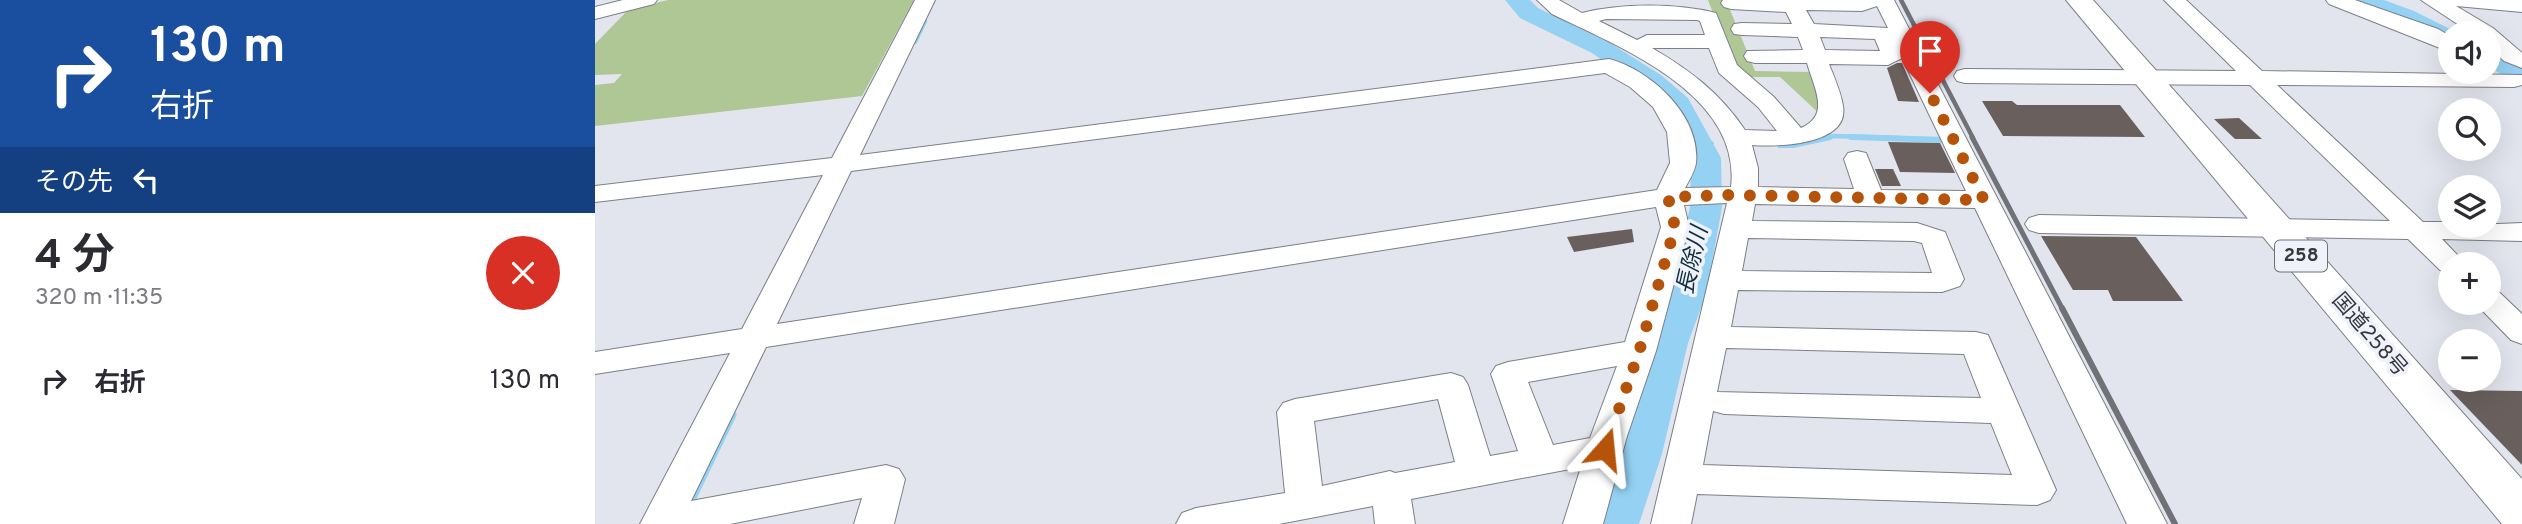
<!DOCTYPE html>
<html lang="ja">
<head>
<meta charset="utf-8">
<style>
	:root { --surface:#fff; --page:#f7f7f7; --text:#2b2b33; --muted:#7c7c81 }
	body { margin:0; font-family:Overpass,"Noto Sans JP",sans-serif; background:var(--page); color:var(--text); height:100vh; display:flex; flex-direction:column; font-size:26px; white-space:nowrap }
	* { box-sizing:border-box; margin:0 }
	p { font-size:23px; color:var(--muted) }
	.icon { flex:none; width:38px; height:38px; fill:none; stroke:currentColor; stroke-width:2; stroke-linecap:round; stroke-linejoin:round }
	.map { position:relative; flex:1; overflow:hidden }
	.sheet { display:flex; flex-direction:column; background:var(--surface); width:595px }
	.sheet>* { flex:none }
	.hud { background:#1a4fa0; color:#fff; overflow:hidden }
	.buttons { position:absolute; left:1843px; top:21px; display:grid; gap:14px }
	.buttons a { display:grid; place-items:center; width:63px; height:63px; border-radius:50%; background:var(--surface); box-shadow:0 7px 28px #0002; font-size:35px }
	.pin { position:absolute; display:grid; place-items:center; width:60px; height:60px; color:#fff; margin:-72px -30px; border-radius:50% 50% 50% 0; rotate:-45deg; box-shadow:0 0 7px #0007 }
	.pin .icon { rotate:45deg }
	.me { position:absolute; width:77px; margin:-38px; rotate:18deg; stroke-linejoin:round; filter:drop-shadow(0 0 5px #0008) }
	.turn { display:flex; align-items:center; gap:24px; height:147px; padding:0 35px; font-size:32px }
	.turn .icon { width:91px; height:91px; stroke-width:2.5 }
	.turn b { display:block; font-size:49px; line-height:60px }
	.then { display:flex; align-items:center; height:66px; padding:0 35px; background:#0003; gap:14px; font-size:26px }
	.round { display:grid; place-items:center; flex:none; width:74px; height:74px; border-radius:37px; background:var(--page) }
	.head { display:flex; align-items:center; justify-content:space-between; height:119px; padding:0 35px }
	h1 { font-size:42px; font-weight:700; line-height:52px }
	ul { padding:0; list-style:none }
	li { display:flex; align-items:center; gap:21px; height:98px; padding:0 35px }
	li div { flex:1 }
	li b { display:block; font-size:26px }
	li em { font-style:normal }
	main { display:flex; flex:1; min-height:0 }
	.map>svg:first-child { display:block }
	.green { fill:#afc695 }
	.lines { fill:none; stroke-linecap:round; stroke-linejoin:round }
	.stream-far2 { stroke:#94d1f2; stroke-width:4.5 }
	.stream-far1 { stroke:#94d1f2; stroke-width:6 }
	.stream { stroke:#94d1f2; stroke-width:7 }
	.river { fill:#94d1f2; fill-rule:evenodd }
	.building { fill:#69605d }
	.minor-casing { stroke:#7c7f87; stroke-width:2 }
	.highway-casing { stroke:#7c7f87; stroke-width:2 }
	.minor { fill:#fff; fill-rule:evenodd }
	.highway { fill:#fff; fill-rule:evenodd }
	.rail-far2 { stroke:#707277; stroke-width:4.5 }
	.rail-far1 { stroke:#707277; stroke-width:5 }
	.rail { stroke:#707277; stroke-width:6 }
	.route { stroke:#b45309; stroke-width:12; stroke-dasharray:0 21.6 }
	.labels { text-anchor:middle; dominant-baseline:central; stroke-width:7; stroke-linejoin:round; paint-order:stroke }
	.shield { fill:#eff2fb; stroke:#6e7075; stroke-width:2 }
	.shield-label { font-size:19px; font-weight:bold; fill:#37383c }
	.street-label { font-size:21px; fill:#37383c; stroke:#eff2fb }
	.water-label { font-size:23px; font-style:italic; fill:#112e3c; stroke:#eff2fb }
</style>
</head>
<body>
<main>
<section class="sheet">
<div class="hud">
<div class="turn"><svg class="icon" aria-label="right" viewBox="0 0 24 24"><path d="M7 20v-9h11M14 6l5 5-5 5"/></svg><div><b>130 m</b>右折</div></div>
<div class="then">その先<svg class="icon" aria-label="left" viewBox="0 0 24 24"><path d="M17 20v-9H6M10 6l-5 5 5 5"/></svg></div>
</div>
<div class="head"><div><h1>4 分</h1><p>320 m · 11:35</p></div><a class="round" style="background:#d93025;color:#fff"><svg class="icon" aria-label="close" viewBox="0 0 24 24"><path d="M6 6l12 12M18 6L6 18"/></svg></a></div>
<ul>
<li><svg class="icon" aria-label="right" viewBox="0 0 24 24"><path d="M7 20v-9h11M14 6l5 5-5 5"/></svg><div><b>右折</b></div><em>130 m</em></li>
</ul>
</section>
<div class="map">
<svg width="1927" height="524" viewBox="0 0 1927 524">
	<rect width="100%" height="100%" fill="#e2e5ee"/>
	<g class="green">
		<polygon points="73,0 319,0 267,96 0,126 0,85 19,83 27,74 0,75 0,44 34,9"/>
		<polygon points="1113,0 1131,0 1160,71 1217,72 1228,117 1185,77 1153,77 1138,65"/>
	</g>
	<g class="lines">
		<g class="stream-far2">
			<polyline points="320,42 330,21"/>
			<polyline points="1227,138 1238,136 1305,138"/>
		</g>
		<g class="stream-far1">
			<polyline points="1256,137 1350,140"/>
			<polyline points="1105,143 1116,144"/>
			<polyline points="1185,145 1198,145 1235,137"/>
		</g>
		<polyline class="stream" points="97,500 138,415"/>
		<g class="river">
			<polygon points="910,0 935,0 943,8 1015,43 1066,75 1093,98 1126,158 1127,207 1112,291 1093,343 1067,454 1044,524 998,524 1023,454 1055,343 1076,291 1095,207 1096,158 1071,108 1046,87 997,53 925,18"/>
			<polygon points="1755,0 1789,0 1819,11 1863,33 1855,33 1855,47 1801,21 1759,5"/>
			<polygon points="1894,50 1927,65 1927,84 1894,68"/>
		</g>
	</g>
	<g class="building">
		<polygon points="1302,63 1307,63 1324,102 1303,101 1292,68"/>
		<polygon points="1387,101 1417,101 1422,105 1525,105 1550,137 1408,136"/>
		<polygon points="1644,118 1667,139 1640,139 1619,119"/>
		<polygon points="1293,142 1345,143 1360,173 1305,172"/>
		<polygon points="1280,169 1298,169 1306,186 1287,186"/>
		<polygon points="1037,229 1039,242 979,252 972,237"/>
		<polygon points="1446,236 1541,237 1588,301 1518,301 1513,290 1478,290"/>
		<polygon points="1855,390 1927,391 1927,465"/>
	</g>
	<g class="lines">
		<g class="minor-casing">
			<g id="minor">
				<polygon points="28,0 62,0 59,4 0,19 0,7"/>
				<path d="M320,0H340L265,155L1014,59C1056,70 1106,116 1101,163C1100,171 1094,181 1090,188L1136,187C1147,94 1024,47 957,14L942,0H964L987,13C1025,3 1083,3 1121,13L1142,65L1179,97L1206,128C1236,115 1219,88 1212,63H1160L1152,61L1149,56L1152,51L1208,50L1203,37L1147,35L1139,34L1136,29L1139,24L1147,23L1197,24L1191,12L1136,9L1129,7L1126,3L1128,0H1299L1572,524H1532L1380,208L1160,204L1157,221L1322,223L1350,232L1369,279L1365,286L1347,292L1143,290L1136,327L1381,332L1393,335L1461,490L1455,500L1442,505L1102,494L1096,524H1056L1132,203L1089,205L1094,227L1061,351L1032,436L1008,524H968L986,467L816,499L820,524H780L778,506L684,524H581L587,513L601,508L690,493L682,412L688,403L700,399L856,373L868,377L873,385L895,456L923,451L896,374L901,366L913,362L1030,342L1066,227L1061,207L171,347L96,501L291,465L304,469L310,479L299,524H259L267,498L135,524H45L135,353L0,374V352L147,329L228,175L0,202V186L237,158ZM1282,6L1293,28L1219,24L1211,10L1267,11ZM1011,19L1102,20L1105,21L1110,35H1052L1042,40L1004,21ZM1225,37L1280,39L1285,51L1230,50ZM1057,48H1114L1124,73L1163,107L1182,131L1150,130C1125,93 1095,70 1057,48ZM1307,58L1371,191L1286,190L1271,153L1262,151L1253,153L1249,159L1259,189L1163,187V168L1157,145C1180,147 1255,146 1248,106C1246,92 1239,77 1234,64L1293,65ZM1010,73L1035,87L1058,107L1072,132L1075,163L1062,190L182,324L256,171ZM1153,238L1319,241L1327,243L1337,273L1147,271ZM1131,348L1369,354L1386,398L1122,392ZM1022,366L995,438L958,445L933,382ZM843,399L860,462L800,473L795,471L727,486L719,421ZM1118,411L1129,414L1396,423L1417,475L1108,465Z"/>
				<polygon points="1569,0 1591,0 1667,71 1927,75 1927,85 1919,87 1682,85 1828,222 1855,222 1855,226 1927,223 1927,241 1847,239 1871,264 1855,264 1855,273 1845,270 1813,239 1444,233 1434,230 1430,224 1434,218 1444,215 1795,221 1655,85 1370,83 1362,81 1359,76 1362,71 1370,69 1641,71"/>
				<polygon points="1731,0 1760,0 1843,29 1855,36 1855,52 1734,4"/>
				<polygon points="1826,0 1927,0 1927,12 1861,6 1898,28 1927,53 1927,68 1909,61 1894,46 1894,33 1876,33"/>
				<polygon points="1894,290 1905,293 1927,314 1927,344 1916,340 1880,303 1894,303"/>
			</g>
		</g>
		<g class="highway-casing">
			<polygon id="highway" points="1471,0 1498,0 1927,479 1927,524 1907,524"/>
		</g>
		<use href="#minor" class="minor"/>
		<use href="#highway" class="highway"/>
		<polyline class="rail-far2" points="1306,0 1378,138"/>
		<polyline class="rail-far1" points="1377,137 1468,310"/>
		<polyline class="rail" points="1467,308 1580,524"/>
	</g>
	<g class="lines">
		<polyline class="route" points="1010,449 1044,352 1080,227 1073,197 1132,195 1389,200 1335,93"/>
	</g>
	<g class="labels">
		<rect class="shield" x="1680" y="240.5" width="52" height="31" rx="5"/>
		<g class="shield-label">
			<text x="1706" y="256">258</text>
		</g>
		<g class="street-label">
			<text transform="translate(1774 335) rotate(49)">国道258号</text>
		</g>
		<g class="water-label">
			<text transform="translate(1099 261) rotate(-77)">長除川</text>
		</g>
	</g>
</svg>
<div class="buttons">
<a><svg class="icon" aria-label="sound" viewBox="0 0 24 24"><path d="M4 9h4l5-4v14l-5-4H4zM17 9q2 3 0 6"/></svg></a>
<a><svg class="icon" aria-label="search" viewBox="0 0 24 24"><circle cx="10" cy="10" r="6"/><path d="M15 15l6 6"/></svg></a>
<a><svg class="icon" aria-label="layers" viewBox="0 0 24 24"><path d="M12 4l9 5-9 5-9-5zM3 14l9 5 9-5"/></svg></a>
<a>+</a>
<a>−</a>
</div>
<div class="pin" style="left:1335px;top:93px;background:#d93025"><svg class="icon" aria-label="arrive" viewBox="0 0 24 24"><path d="M6 21V4h12l-3 4 3 4H6"/></svg></div>
<svg class="me" style="left:1010px;top:449px" viewBox="-20 -20 40 40"><path d="M0-17L14 15 0 8-14 15z" fill="#b45309" stroke="#fff" stroke-width="4"/></svg>
</div>
</main>
</body>
</html>
